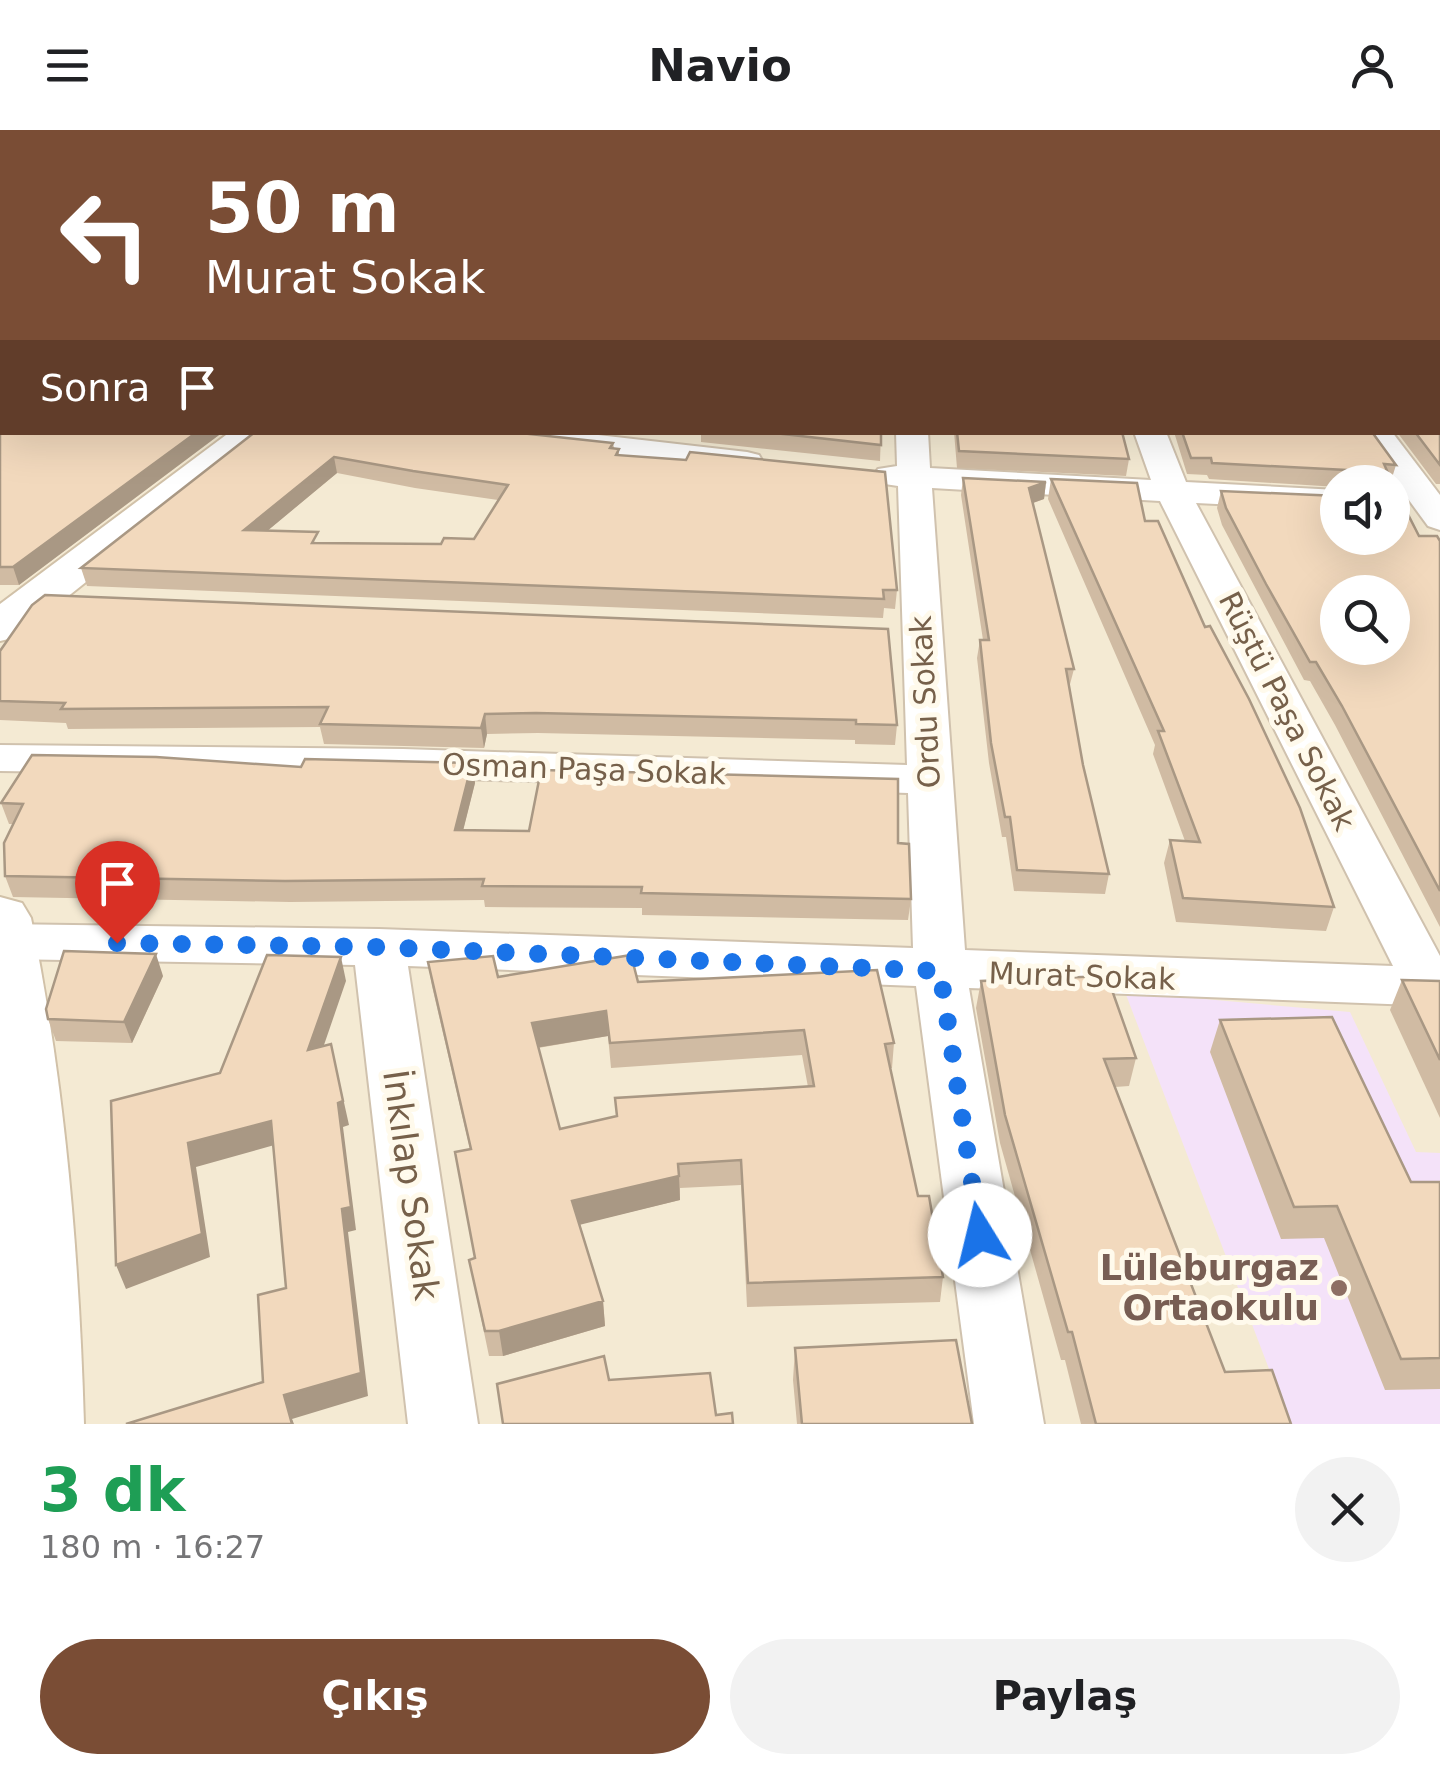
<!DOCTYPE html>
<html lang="tr">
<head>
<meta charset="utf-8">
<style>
	:root { --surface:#fff; --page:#f2f2f2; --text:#202124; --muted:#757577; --accent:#7a4d35 }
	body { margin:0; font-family:"DejaVu Sans",sans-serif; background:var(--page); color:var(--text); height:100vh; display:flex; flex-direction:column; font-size:38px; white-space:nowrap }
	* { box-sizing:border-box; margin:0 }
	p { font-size:32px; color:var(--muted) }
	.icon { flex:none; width:55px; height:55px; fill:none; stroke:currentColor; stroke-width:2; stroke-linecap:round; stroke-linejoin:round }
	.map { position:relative; height:1294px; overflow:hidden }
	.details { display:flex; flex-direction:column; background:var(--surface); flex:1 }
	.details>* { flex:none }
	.top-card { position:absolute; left:0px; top:0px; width:1440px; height:305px; box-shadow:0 10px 40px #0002; background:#7a4d35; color:#fff; overflow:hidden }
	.buttons { position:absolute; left:1320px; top:335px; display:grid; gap:20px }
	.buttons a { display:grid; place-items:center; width:90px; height:90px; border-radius:50%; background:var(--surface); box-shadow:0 10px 40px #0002; font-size:50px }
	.pin { position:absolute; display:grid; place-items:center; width:85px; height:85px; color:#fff; margin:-102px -42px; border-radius:50% 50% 50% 0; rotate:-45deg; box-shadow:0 0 10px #0007 }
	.pin .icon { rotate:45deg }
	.me { position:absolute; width:110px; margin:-55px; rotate:351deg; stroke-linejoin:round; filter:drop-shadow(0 0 8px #0008) }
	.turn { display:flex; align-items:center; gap:35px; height:210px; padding:0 40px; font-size:45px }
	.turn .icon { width:130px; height:130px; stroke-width:2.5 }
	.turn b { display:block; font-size:70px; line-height:85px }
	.then { display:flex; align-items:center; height:95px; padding:0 40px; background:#0003; gap:20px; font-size:38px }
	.round { display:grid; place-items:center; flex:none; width:105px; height:105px; border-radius:52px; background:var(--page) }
	.headline { display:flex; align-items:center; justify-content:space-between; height:170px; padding:0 40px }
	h1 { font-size:60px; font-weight:600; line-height:75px; color:#1e9e55 }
	.cta { display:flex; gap:20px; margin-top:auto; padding:20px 40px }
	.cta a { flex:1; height:115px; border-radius:60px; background:var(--accent); color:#fff; font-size:40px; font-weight:600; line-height:115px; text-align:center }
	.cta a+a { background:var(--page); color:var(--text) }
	header { display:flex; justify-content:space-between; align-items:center; height:130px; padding:0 40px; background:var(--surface); font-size:45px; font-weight:600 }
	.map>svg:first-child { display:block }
	.residential { fill:#f4ead3; fill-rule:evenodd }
	.education { fill:#f4e2f9 }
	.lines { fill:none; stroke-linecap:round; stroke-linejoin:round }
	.street-casing { stroke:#d0c2ae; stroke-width:4 }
	.secondary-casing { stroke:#d1c1a8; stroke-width:4 }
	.street { fill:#fff; fill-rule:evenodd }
	.secondary { fill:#fff; fill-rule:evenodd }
	.wall { fill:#d0bba3; fill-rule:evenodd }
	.shaded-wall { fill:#a99884 }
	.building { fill:#f2d9bd; stroke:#a99884; stroke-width:2.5; fill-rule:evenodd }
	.route { stroke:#1a73e8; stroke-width:18; stroke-dasharray:0 32.4 }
	.education-dot { fill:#8d6e63; stroke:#fffaec; stroke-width:4 }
	.labels { text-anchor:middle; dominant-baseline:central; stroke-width:10; stroke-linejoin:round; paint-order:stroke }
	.street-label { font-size:30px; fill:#76604a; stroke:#fffaec }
	.near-street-label { font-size:35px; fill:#76604a; stroke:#fffaec }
	.near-education-label { font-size:35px; font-weight:bold; fill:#785e54; stroke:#fffaec; text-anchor:end }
</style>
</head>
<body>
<header><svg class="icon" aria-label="menu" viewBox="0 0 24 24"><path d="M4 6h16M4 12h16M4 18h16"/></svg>Navio<svg class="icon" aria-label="person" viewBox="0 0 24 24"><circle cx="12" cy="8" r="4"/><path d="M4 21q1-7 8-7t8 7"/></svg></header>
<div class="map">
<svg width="1440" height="1294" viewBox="0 0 1440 1294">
	<rect width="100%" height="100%" fill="#fcf7e5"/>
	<path class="residential" d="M0,0H1440V1294H0ZM2,2H1438V302H2ZM1338,352H1392V408H1338ZM1338,462H1392V518H1338Z"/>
	<polygon class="education" points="1125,862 1350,882 1416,1022 1440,1023 1440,1294 1290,1294"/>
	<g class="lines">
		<g class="street-casing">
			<g id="street">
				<polygon points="466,302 572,302 747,322 759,325 763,332 759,339 747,342 482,312 471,309"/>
				<path d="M896,302H928L930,338L1151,350L1134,302H1166L1186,352L1338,360V380L1196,373L1440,826V876L969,858L1044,1294H974L916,856L408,836L478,1294H408L355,835L5,829L0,828V794L379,799L913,818L908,663L403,647L0,641V615L403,619L907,635L898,356L878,353L873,346L878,339L897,336ZM932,358L1160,371L1393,836L965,820Z"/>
				<polygon points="1359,302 1392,302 1440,365 1440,400 1428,396"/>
			</g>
		</g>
		<g class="secondary-casing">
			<g id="secondary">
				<polygon points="230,302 274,302 17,507 0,511 0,474"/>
				<path d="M0,767L22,773L31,788C65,955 79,1123 84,1294H0Z"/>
			</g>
		</g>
		<use href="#street" class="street"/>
		<use href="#secondary" class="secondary"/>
	</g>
	<g class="wall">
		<polygon points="0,0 1440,0 1440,47 1438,48 1440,57 1440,354 1436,354 1397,302 1438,302 1438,2 2,2 2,302 223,302 19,455 0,455 0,104 2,103 2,101 0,102 0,26 2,18 0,17"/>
		<path d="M255,302L613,313L614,318L619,319V325L897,460L895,479L884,478L883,488L87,456L81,438ZM337,343L415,358L498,370L474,409L441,414L320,413L268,400Z"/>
		<polygon points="701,302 881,302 880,331 701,312"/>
		<polygon points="954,302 1122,302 1129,329 1126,346 957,338"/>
		<polygon points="1174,302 1372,302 1396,335 1391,351 1392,352 1338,352 1338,357 1209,349 1207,345 1187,344"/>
		<polygon points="963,348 1046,352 1044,369 1033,373 1074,539 1069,558 1083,635 1109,744 1105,764 1014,761 1006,707 1002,707 989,633 977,528 980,510 983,510 961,365"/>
		<polygon points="1051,349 1145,391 1205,497 1334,777 1326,801 1176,792 1164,733 1170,710 1185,711 1153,624 1155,615 1048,369"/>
		<polygon points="1221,361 1440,411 1440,797 1335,595 1310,551 1304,550 1222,395 1217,378"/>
		<polygon points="32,475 897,595 895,615 855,614 855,610 538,603 487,604 484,618 324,614 320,597 68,599 66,593 0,590 0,521"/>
		<polygon points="472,633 475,653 463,700 898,713 911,769 908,790 642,785 642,778 485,777 484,770 290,772 13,767 5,746 13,694 9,694 1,673 301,637"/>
		<path d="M428,832L498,847L638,852L894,913L892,938H890L918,1066L943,1147L940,1172L747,1177L741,1055L680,1058V1070L580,1094L603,1171L605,1196L503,1226H489L469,1130L475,1128L470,1019L432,856ZM608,906L611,938L802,925L808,957L616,986L560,999L538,918Z"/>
		<polygon points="163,846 132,913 56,911 48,889"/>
		<polygon points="1402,850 1440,851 1440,988 1390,880"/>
		<polygon points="981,851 1136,928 1129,956 1115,957 1225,1242 1291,1294 1081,1294 1065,1230 1061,1230 1000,1013 976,878"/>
		<polygon points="1220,890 1411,1052 1440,1052 1440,1259 1385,1260 1324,1108 1281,1109 1210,922"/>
		<polygon points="795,1218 972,1294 797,1294 793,1250"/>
	</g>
	<g class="shaded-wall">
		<polygon points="197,302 223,302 19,455 13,437"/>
		<polygon points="334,327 337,343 248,417 244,400"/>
		<polygon points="1046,352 1044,369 1027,375 1029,358"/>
		<polygon points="485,584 487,604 484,618 481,598"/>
		<polygon points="472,633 475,653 458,721 455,700"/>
		<polygon points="156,824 163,846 132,913 124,892"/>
		<polygon points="341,827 346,851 314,944 308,920"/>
		<polygon points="606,881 608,906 535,918 532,893"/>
		<polygon points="331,914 349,995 343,997 356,1100 348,1102 368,1266 292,1289 294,1294 292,1294 284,1265 342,1079"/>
		<polygon points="271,991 278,1014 196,1037 210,1127 126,1159 116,1135 188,1013"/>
		<polygon points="679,1046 680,1070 575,1096 572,1071"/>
		<polygon points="603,1171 605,1196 503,1226 499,1201"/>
	</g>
	<g class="building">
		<polygon points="0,0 1438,0 1440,8 1440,37 1438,38 1440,57 1440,100 1438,108 1440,109 1440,335 1415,302 1438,302 1438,2 2,2 2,302 197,302 13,437 0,437 0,104 2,103 0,87 0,26 2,9 0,7"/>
		<path d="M255,302H511L613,313L610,318L619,319L616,325L686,330L690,322L885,342L897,460H883L884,469L81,438ZM334,327L413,341L508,355L474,409L444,408L441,414L312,413L318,402L244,400Z"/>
		<polygon points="765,302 881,302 881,315"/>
		<polygon points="957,302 1122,302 1129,329 959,321"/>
		<polygon points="1182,302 1372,302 1396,335 1384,334 1392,352 1346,352 1346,340 1212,333 1211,328 1191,328"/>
		<polygon points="963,348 1046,352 1029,358 1074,539 1066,539 1083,635 1109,744 1017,740 1010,687 1005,687 991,613 980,510 989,510"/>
		<polygon points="1051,349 1137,353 1145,391 1158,391 1205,497 1210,496 1249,569 1300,678 1334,777 1183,768 1170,710 1200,712 1158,601 1164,601"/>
		<path d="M1392,353L1419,406H1437L1440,411V761L1342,576L1316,532H1310L1266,454L1226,378L1221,361L1338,366V408H1392ZM1338,462H1392V518H1338Z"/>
		<polygon points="45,465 888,499 897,595 856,594 856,590 536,583 485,584 481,598 320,594 328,577 61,579 65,573 0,571 0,521 32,475"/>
		<polygon points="32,625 156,627 301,637 305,629 472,633 455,700 529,701 541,640 898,649 898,713 909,714 911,769 641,763 642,757 482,756 484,749 285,751 5,746 4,713 23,674 1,673"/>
		<polygon points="64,821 156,824 124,892 48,889 46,879"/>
		<polygon points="267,825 341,827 308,920 331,914 343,971 338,973 351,1077 342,1079 361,1243 284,1265 292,1294 126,1294 263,1252 258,1165 286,1158 271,991 188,1013 202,1104 116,1135 111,971 220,943"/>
		<path d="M631,825L638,852L877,840L894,913L885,914L918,1066H929L943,1147L748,1153L741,1030L678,1034L679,1046L572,1071L603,1171L499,1201H485L469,1130L475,1128L455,1022L471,1019L428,832L493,826L498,847ZM606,881L610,913L804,900L814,956L615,968L617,986L560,999L532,893Z"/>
		<polygon points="1107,846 1136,928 1104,929 1225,1242 1272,1240 1291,1294 1096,1294 1072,1202 1068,1202 1005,985 981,851"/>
		<polygon points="1402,850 1440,851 1440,930"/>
		<polygon points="1332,887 1411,1052 1440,1052 1440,1228 1401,1229 1337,1076 1294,1077 1220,890"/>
		<polygon points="956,1210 972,1294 802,1294 795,1218"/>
		<polygon points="604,1226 609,1250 710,1243 716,1285 732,1283 733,1294 503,1294 497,1254"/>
	</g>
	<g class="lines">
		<polyline class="route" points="117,813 379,817 940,841 980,1105"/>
	</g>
	<circle class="education-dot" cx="1339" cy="1158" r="10"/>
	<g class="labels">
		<g class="street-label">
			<text transform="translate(925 572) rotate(-93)">Ordu Sokak</text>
			<text transform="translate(1287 581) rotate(63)">Rüştü Paşa Sokak</text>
			<text transform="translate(584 639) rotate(2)">Osman Paşa Sokak</text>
			<text transform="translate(1082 846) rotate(2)">Murat Sokak</text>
		</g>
		<g class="near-street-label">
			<text transform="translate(411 1055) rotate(82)">İnkılap Sokak</text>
		</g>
		<g class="near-education-label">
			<text x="1319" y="1138">Lüleburgaz<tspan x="1319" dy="40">Ortaokulu</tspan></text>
		</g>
	</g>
</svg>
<div class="buttons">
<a><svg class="icon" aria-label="sound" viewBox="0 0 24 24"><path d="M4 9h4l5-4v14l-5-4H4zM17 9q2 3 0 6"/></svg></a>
<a><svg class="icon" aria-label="search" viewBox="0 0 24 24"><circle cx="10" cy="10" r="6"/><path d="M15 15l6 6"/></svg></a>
</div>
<div class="pin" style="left:117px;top:813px;background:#d93025"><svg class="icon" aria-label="arrive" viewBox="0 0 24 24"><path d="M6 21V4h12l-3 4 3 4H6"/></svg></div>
<svg class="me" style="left:980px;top:1105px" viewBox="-20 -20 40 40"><circle r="19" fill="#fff"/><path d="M0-13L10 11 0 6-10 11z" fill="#1a73e8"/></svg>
<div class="top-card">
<div class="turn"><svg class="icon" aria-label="left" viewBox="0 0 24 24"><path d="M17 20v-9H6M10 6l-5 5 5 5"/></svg><div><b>50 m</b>Murat Sokak</div></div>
<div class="then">Sonra<svg class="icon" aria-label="arrive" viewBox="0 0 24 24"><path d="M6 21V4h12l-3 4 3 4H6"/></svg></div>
</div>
</div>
<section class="details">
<div class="headline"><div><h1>3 dk</h1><p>180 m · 16:27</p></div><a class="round"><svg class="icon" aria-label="close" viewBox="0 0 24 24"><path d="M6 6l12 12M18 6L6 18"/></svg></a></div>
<div class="cta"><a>Çıkış</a><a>Paylaş</a></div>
</section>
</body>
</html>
